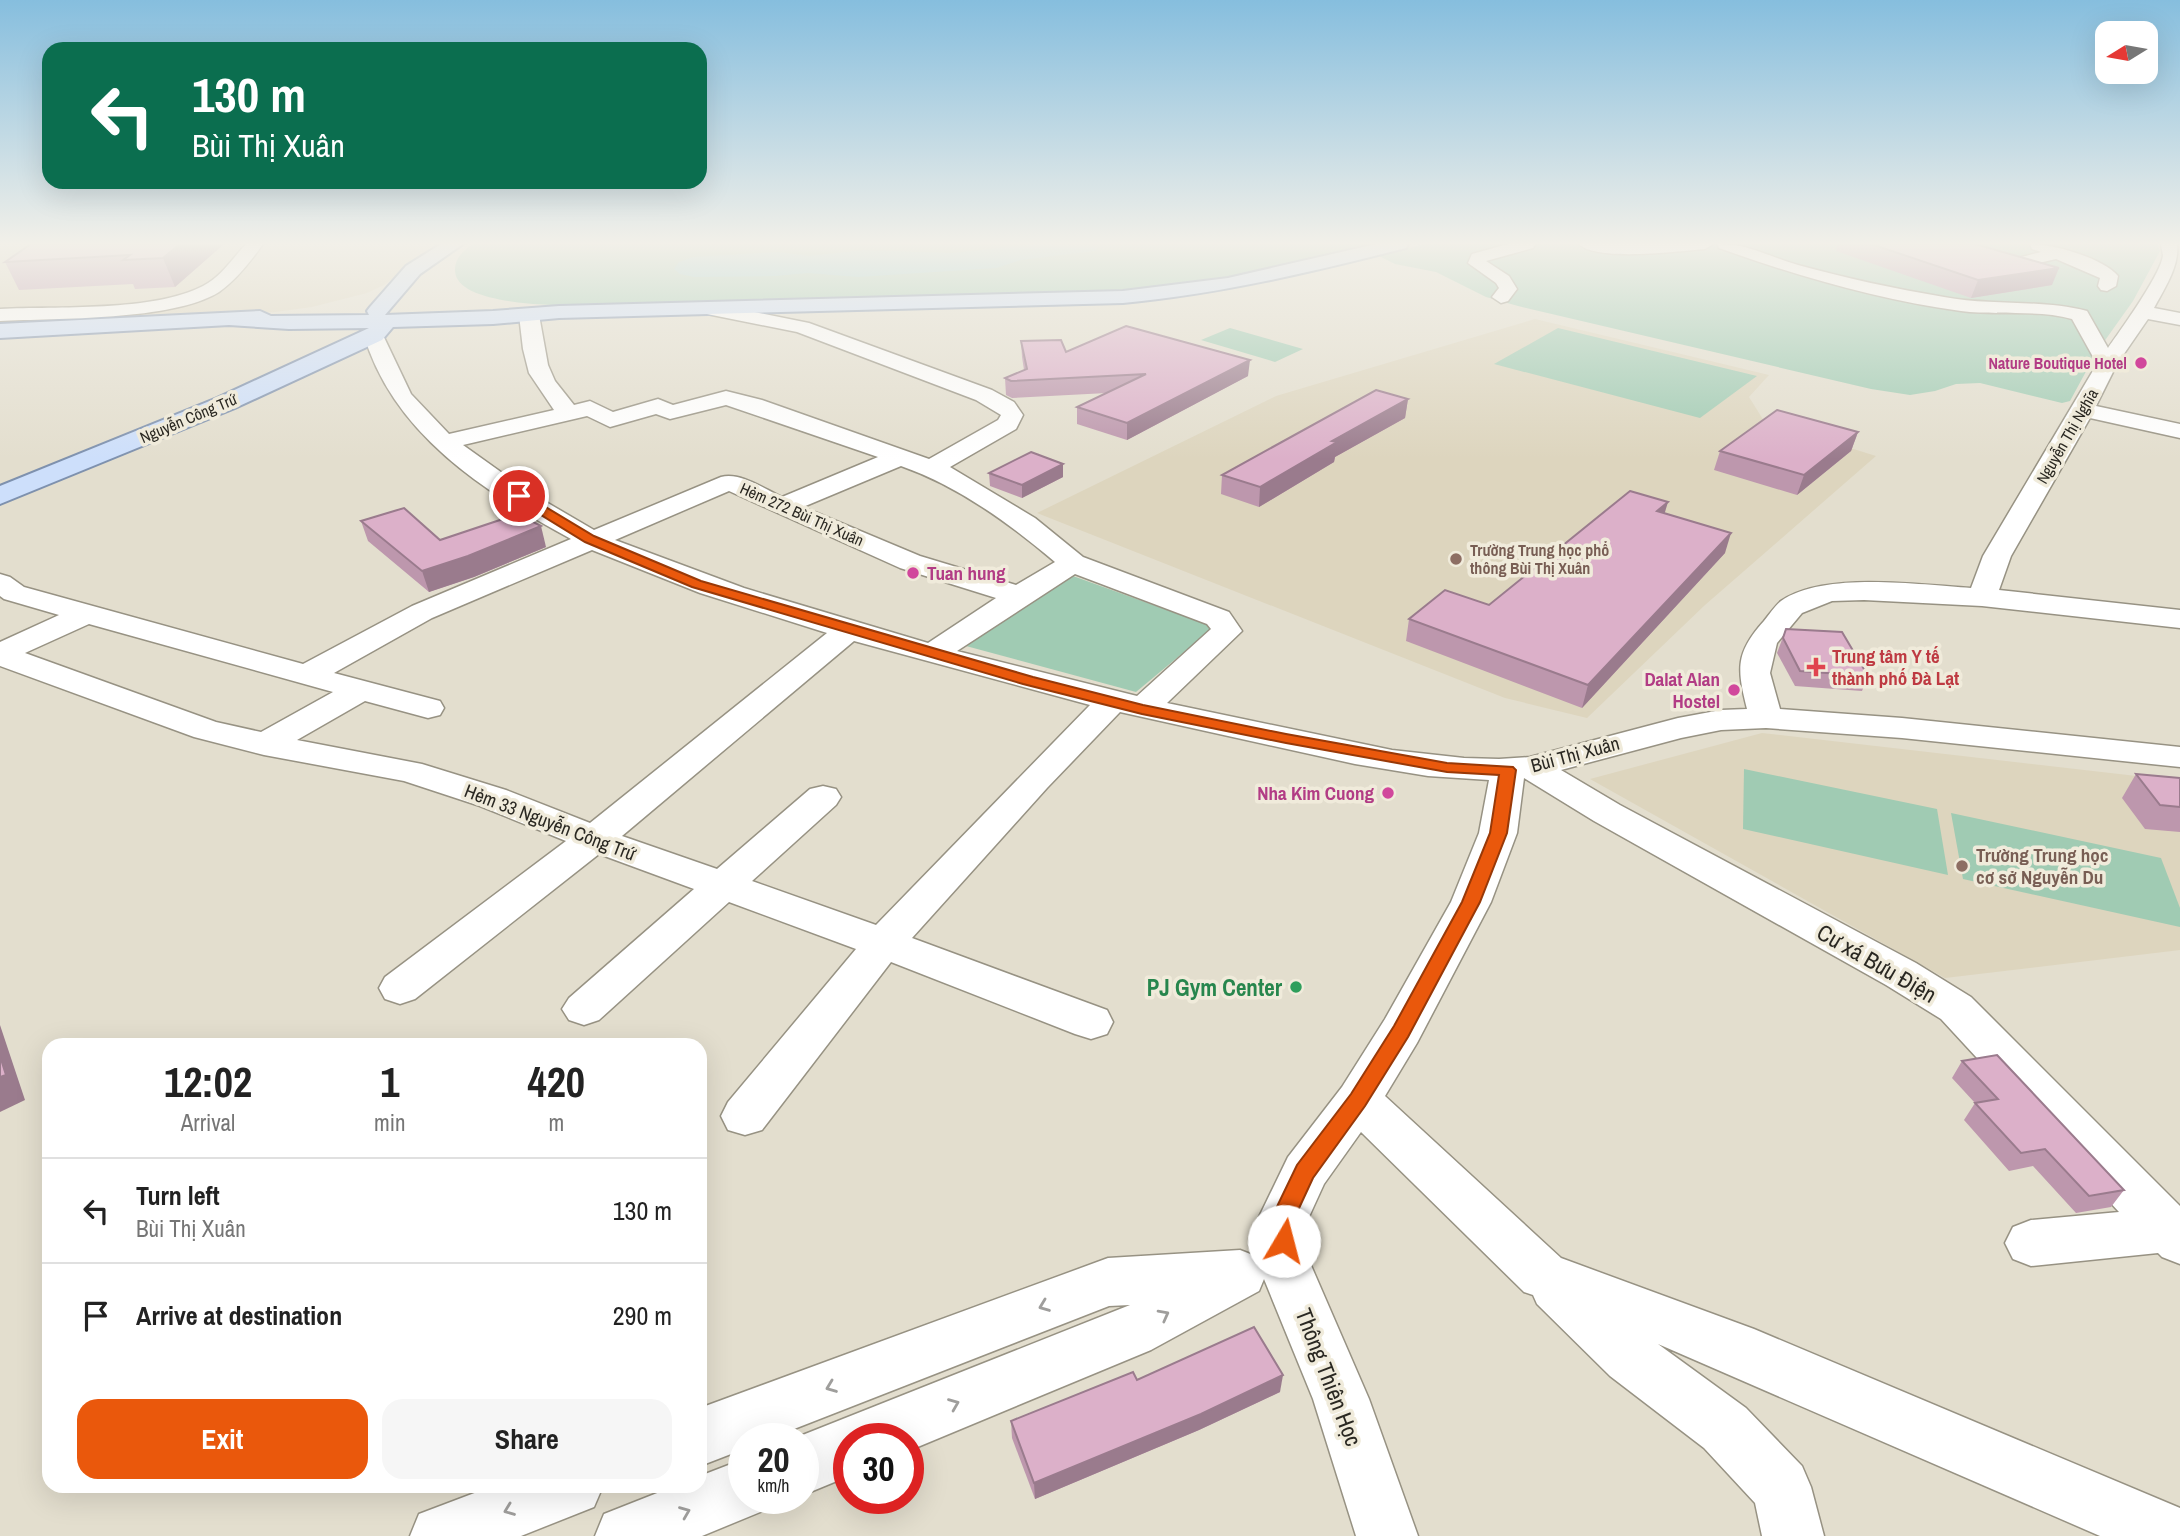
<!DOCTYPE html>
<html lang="en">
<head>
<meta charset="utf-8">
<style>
	:root { --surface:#fff; --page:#f6f6f6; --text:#222; --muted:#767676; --line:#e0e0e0; --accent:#ea580c }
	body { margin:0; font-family:"Archivo Narrow",sans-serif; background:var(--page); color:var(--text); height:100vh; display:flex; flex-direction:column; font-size:26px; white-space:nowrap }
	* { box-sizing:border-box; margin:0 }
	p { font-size:23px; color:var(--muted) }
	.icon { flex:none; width:38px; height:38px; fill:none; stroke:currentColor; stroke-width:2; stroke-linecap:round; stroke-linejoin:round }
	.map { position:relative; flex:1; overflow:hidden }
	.details { position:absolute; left:42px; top:1038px; width:665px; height:455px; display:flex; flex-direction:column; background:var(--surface); border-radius:21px; box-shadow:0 7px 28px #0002 }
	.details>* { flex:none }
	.banner { position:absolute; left:42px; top:42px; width:665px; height:147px; border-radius:21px; box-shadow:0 7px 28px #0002; background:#0b6e4f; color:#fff; overflow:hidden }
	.needle { width:46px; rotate:259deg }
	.controls { position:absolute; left:2095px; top:21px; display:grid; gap:14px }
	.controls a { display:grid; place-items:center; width:63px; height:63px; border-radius:14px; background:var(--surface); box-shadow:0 7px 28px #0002; font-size:35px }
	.speed { position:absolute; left:728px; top:1423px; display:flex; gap:14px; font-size:35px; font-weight:700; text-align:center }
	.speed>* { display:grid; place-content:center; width:91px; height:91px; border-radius:50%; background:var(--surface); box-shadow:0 7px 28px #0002; line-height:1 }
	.speed small { font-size:18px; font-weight:400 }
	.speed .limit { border:10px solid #d22; background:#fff; color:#111 }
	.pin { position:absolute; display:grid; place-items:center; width:60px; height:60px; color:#fff; margin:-30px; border:4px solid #fff; border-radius:50%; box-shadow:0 2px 7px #0007 }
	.me { position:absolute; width:77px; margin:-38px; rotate:8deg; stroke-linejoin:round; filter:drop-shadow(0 0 5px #0008) }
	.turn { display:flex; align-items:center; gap:24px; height:147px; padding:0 35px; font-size:32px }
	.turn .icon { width:91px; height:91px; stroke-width:2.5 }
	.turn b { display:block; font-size:49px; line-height:60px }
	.eta { display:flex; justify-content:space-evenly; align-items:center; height:119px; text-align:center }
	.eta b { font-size:42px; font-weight:700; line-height:49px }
	.primary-button { display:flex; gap:14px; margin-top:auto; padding:14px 35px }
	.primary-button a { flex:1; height:80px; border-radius:21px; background:var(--accent); color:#fff; font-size:28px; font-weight:700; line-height:80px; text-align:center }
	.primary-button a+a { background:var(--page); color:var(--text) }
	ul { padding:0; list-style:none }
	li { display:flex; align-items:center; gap:21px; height:105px; padding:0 35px; border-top:2px solid var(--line) }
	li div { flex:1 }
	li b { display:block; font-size:26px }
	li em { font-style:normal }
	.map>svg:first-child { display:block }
	.built { fill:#ddd5be }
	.green { fill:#a0cbb3 }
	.water { fill:#93cdcf }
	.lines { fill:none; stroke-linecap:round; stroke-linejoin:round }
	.minor-casing { stroke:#979283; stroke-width:3 }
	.major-casing { stroke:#7e91ae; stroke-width:4 }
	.minor { fill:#fff; fill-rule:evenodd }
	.major { fill:#cddffb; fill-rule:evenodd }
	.wall { fill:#bd97ad }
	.shaded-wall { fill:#9a7b8d }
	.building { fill:#dcb0c9; stroke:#9a7b8d; stroke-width:2 }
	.oneway { stroke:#9f9e9c }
	.route { fill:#ea580c; stroke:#983908; stroke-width:2 }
	.hotel-dot { fill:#d1479c; stroke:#f0ebdb; stroke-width:2.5 }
	.education-dot { fill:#8d6e63; stroke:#f0ebdb; stroke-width:2.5 }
	.health-dot { fill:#e0444e; stroke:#f0ebdb; stroke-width:2.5 }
	.leisure-dot { fill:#2e9e5b; stroke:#f0ebdb; stroke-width:2.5 }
	.labels { text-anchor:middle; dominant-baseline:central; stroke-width:7; stroke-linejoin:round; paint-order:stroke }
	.far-hotel-label { font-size:16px; font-weight:bold; fill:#b23c85; stroke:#f0ebdb; text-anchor:end }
	.far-street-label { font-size:16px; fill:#2a2822; stroke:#f0ebdb }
	.far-education-label { font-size:16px; font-weight:bold; fill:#785e54; stroke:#f0ebdb; text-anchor:start }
	.hotel-label { font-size:19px; font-weight:bold; fill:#b23c85; stroke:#f0ebdb; text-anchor:end }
	.health-label { font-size:19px; font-weight:bold; fill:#be3a42; stroke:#f0ebdb; text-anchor:start }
	.street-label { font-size:19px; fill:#2a2822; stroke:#f0ebdb }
	.education-label { font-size:19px; font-weight:bold; fill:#785e54; stroke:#f0ebdb; text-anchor:start }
	.near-street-label { font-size:23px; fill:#2a2822; stroke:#f0ebdb }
	.near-leisure-label { font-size:23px; font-weight:bold; fill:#27864d; stroke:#f0ebdb; text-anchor:end }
</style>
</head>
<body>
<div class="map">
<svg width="2180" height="1536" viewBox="0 0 2180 1536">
	<rect width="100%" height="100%" fill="#e3dece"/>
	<g class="built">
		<polygon points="0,244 437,244 384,285 367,293 312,307 275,312 0,327"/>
		<polygon points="1535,319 1769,375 1749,397 1764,421 1876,456 1705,605 1587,718 1505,698 1037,513 1276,396"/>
		<polygon points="1762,733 2180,781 2180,950 1945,978 1590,779"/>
	</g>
	<g class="green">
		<path d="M473,244H1377L1240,278L1143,291L576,306C551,305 453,305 455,269C455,258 464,250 473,244Z"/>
		<polygon points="1424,244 2157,244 2160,251 2133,301 2096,353 2070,401 2062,403 1980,383 1956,384 1935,391 1910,395 1871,389 1518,306 1486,297 1436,272 1395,264 1379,256"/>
		<polygon points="1230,328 1303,349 1275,362 1201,340"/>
		<polygon points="1558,328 1757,376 1700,418 1494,364"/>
		<polygon points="1073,576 1214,627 1136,692 966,646"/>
		<polygon points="1744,769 1937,809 1948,875 1743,829"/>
		<polygon points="1951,813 2161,858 2180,908 2180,927 1963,879"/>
	</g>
	<polygon class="water" points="1036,244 1100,246 1095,251 1021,260 996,268 858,277 808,273 775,276 694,277 680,274 674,269 679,262 693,257 779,252 809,256 863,250 952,253"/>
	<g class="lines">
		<g class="minor-casing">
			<g id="minor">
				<path d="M246,244H263C251,261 236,280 219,292C173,321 56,318 0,321V309C57,306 153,312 203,286C221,277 233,258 246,244Z"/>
				<polygon points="1508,244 1535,244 1533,248 1486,261 1509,276 1517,289 1508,301 1501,303 1492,297 1499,288 1496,283 1468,263 1472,254"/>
				<path d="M1579,244H1713L1705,249C1679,251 1597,262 1579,244Z"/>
				<path d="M1717,244C1750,244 1767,256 1798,265C1845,278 1896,289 1944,297C1991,306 2041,299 2087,311L2108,348C2120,331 2162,273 2163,255C2163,255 2161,245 2161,244H2177C2180,266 2164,289 2154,308L2180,313V325L2148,319L2117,364L2096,406L2180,424V438L2090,418L2011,556L1999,590L2180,610V628L1982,606L1864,600L1832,601L1802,613L1777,643L1770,673L1780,709L1902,718L2180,747V767L1902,738L1766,728L1721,730L1681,738L1561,770L1620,805L1916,963L1971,997L2180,1206V1264L2162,1257L2158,1253L2031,1266L2013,1259L2005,1243L2013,1227L2031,1220L2119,1212L1941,1019L1886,985L1594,821L1524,778L1517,833L1491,902L1417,1043L1385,1096L1561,1258L1754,1329L2180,1508V1536H2100L1658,1344L1746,1408L1802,1466L1811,1487L1824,1536H1762L1755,1503L1704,1448L1610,1376L1537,1304L1533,1295L1524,1292L1361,1132L1324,1184L1308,1219L1310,1263L1369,1399L1418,1536H1356L1313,1399L1264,1279L1259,1291L1151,1350L908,1451V1438H849V1476L803,1495V1438H795L1130,1305L1109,1306L771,1438H744V1449L700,1466V1408L1108,1258L1240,1250L1258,1257V1219L1288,1157L1342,1087L1385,1019L1451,902L1479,833L1489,780L1428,776L1355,764L1120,712L1047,788L912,938L1107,1010L1113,1022L1107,1034L1091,1039L1075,1034L891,962L762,1130L745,1135L728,1130L721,1116L728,1102L856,949L729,902L599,1020L584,1025L569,1020L562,1009L569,998L694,889L599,854L415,999L400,1004L385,999L379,988L385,977L566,841L480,806L404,781L264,755L194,737L0,666V642L59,615L4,599L0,596V574L10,577L24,587L303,664L412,606L571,539C485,492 393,434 364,335L367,331H381L411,394L449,434L554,410L529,373L523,349L519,315L529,309L539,315L548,365L555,381L574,405L590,401L613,412L658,399L673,405L726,391L762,400L929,459L998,420L1001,415L976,400L797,332L702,313L699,309L702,305L709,303L809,323L992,390L1014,402L1023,415L1016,429L950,467L1035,518L1083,557L1229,612L1242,631L1167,703L1392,750L1464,758L1499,759L1530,757L1678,718L1721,710L1747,709C1737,669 1735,653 1764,621C1769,615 1775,606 1781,601C1824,571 1920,585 1971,588L1983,556L2097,364L2072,319C2037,309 1997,316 1961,311C1879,300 1797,276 1719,248ZM726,405L878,457L782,497C764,489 741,472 721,477L594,530L529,492L463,445L587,416L610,427L656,414L670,419ZM901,466C958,486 1009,523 1055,562L1016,585L920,556L803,507ZM729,491L900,568L996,598L928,643L744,588L615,540ZM592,550L700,593L827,633L590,823L506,790L422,764L297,740L365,701L428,718L440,715L444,708L440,701L334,673L432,618ZM1075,574L1207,624L1211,629L1137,696L957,651ZM89,624L333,692L261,732L216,722L25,653ZM854,641L1090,705L876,925L752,881L836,805L841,797L836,789L823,786L810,789L717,869L622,836Z"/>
				<path d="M1930,244H1957L2010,260L2041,252L2032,249L2030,244C2053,244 2103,258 2118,276L2116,286L2107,291L2101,290L2098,286L2100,278L2056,259L2009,270L1932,248Z"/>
				<polygon points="744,1459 744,1498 770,1498 765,1510 702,1536 595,1536 604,1514 675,1486 700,1486 700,1476"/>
				<polygon points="493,1486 603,1486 594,1507 521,1536 410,1536 419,1514"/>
			</g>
		</g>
		<g class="major-casing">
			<path id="major" d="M441,244H463L420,274L385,315L493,311L559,306L1123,291L1228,278L1376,244H1408L1406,248C1312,272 1219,294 1123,303L559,318L493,324L393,327L382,340L235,408L0,504V486L217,398L369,328L289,329L229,325L0,338V324L260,311L271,316L369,315L367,311L370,307L406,266Z"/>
		</g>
		<use href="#minor" class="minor"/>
		<use href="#major" class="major"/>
	</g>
	<g class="wall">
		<polygon points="224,244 175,287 135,289 133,284 19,290 5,262"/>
		<polygon points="1838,244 1975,244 2052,285 1971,298 1836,251"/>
		<polygon points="1021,341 1066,352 1248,376 1127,440 1077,424 1077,407 1107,393 1012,398 1006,395 1005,378 1024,370 1022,357"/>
		<polygon points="1408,399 1405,418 1335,457 1334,462 1259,507 1221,494 1222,475"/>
		<polygon points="1858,432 1851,451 1797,495 1714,470 1720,451"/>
		<polygon points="1063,464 1063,477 1022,498 990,486 989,473"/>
		<polygon points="1664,513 1725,553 1582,708 1406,641 1409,619 1489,605"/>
		<polygon points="361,521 440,540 546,547 474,577 429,592 368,541"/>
		<polygon points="1786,629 1868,676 1862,691 1795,686 1777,653"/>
		<polygon points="2136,774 2180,778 2180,832 2145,829 2122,798"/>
		<polygon points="1962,1061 2124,1190 2111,1207 2076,1213 2033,1166 2009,1171 1964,1120 1975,1103 1952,1078"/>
		<polygon points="1137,1380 1280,1392 1199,1430 1035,1499 1012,1438 1011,1421"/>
	</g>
	<g class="shaded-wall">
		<polygon points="180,244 224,244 175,287 163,258"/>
		<polygon points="2059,268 2052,285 1971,298 1978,280"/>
		<polygon points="1250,360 1248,376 1127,440 1127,423"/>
		<polygon points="1408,399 1405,418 1335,457 1334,462 1259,507 1260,487 1332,441"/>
		<polygon points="1858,432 1851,451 1797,495 1804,475"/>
		<polygon points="1063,464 1063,477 1022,498 1022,485"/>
		<polygon points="1668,502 1662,522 1657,511"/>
		<polygon points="541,526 546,547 474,577 429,592 422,571"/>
		<polygon points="1731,533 1725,553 1582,708 1588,685"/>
		<polygon points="0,1025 25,1100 0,1112"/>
		<polygon points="1283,1375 1280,1392 1199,1430 1035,1499 1034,1483"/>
	</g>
	<g class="building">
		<polygon points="31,244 180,244 163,258 123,260 130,255 5,262"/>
		<polygon points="1871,244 1975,244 2059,268 1978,280"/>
		<polygon points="1126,326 1250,360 1127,423 1077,407 1146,374 1011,381 1005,378 1027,369 1021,341 1061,340 1066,352"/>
		<polygon points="1376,390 1408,399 1332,441 1337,442 1260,487 1222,475"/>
		<polygon points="1777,410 1858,432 1804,475 1720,451"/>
		<polygon points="1031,452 1063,464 1022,485 989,473"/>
		<polygon points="1630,491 1668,502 1657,511 1731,533 1588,685 1409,619 1445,590 1489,605"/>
		<polygon points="404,508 440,540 518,514 541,526 468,556 422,571 361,521"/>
		<polygon points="1786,629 1842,632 1868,676 1800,671 1783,638"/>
		<polygon points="2136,774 2180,778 2180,807 2160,805"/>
		<polygon points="1997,1055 2124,1190 2089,1196 2045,1149 2021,1153 1975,1103 1998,1099 1962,1061"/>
		<polygon points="0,1056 6,1075 0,1077"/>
		<polygon points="1254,1327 1283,1375 1201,1414 1034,1483 1011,1421 1133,1372 1137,1380"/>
	</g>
	<defs><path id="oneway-chevron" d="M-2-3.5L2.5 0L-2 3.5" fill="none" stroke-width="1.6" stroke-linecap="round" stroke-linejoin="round" transform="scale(1.75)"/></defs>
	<g class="oneway">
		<use href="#oneway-chevron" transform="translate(1044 1306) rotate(159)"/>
		<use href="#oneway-chevron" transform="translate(1164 1315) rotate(-28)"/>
		<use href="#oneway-chevron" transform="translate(831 1387) rotate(159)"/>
		<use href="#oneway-chevron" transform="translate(954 1404) rotate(-22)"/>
		<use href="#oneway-chevron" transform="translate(509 1510) rotate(159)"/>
		<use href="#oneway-chevron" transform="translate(685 1512) rotate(-22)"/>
	</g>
	<linearGradient id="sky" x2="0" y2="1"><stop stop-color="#86bede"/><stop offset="0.53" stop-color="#f2f0e9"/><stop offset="1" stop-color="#f2f0e9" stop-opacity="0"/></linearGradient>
	<rect width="2180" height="459" fill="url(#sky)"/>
	<polygon class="route" points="515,494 524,494 594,536 701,581 1033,677 1143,705 1286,734 1447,763 1513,767 1516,770 1507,833 1480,902 1408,1037 1365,1106 1313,1178 1294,1219 1295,1241 1292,1248 1284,1251 1275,1248 1272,1241 1271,1219 1297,1165 1351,1094 1394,1026 1462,902 1490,833 1499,775 1447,772 1286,743 1142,714 1023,684 692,587 585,542 515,499"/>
	<g class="hotel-dot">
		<circle cx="2141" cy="363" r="7"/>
		<circle cx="913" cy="573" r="7"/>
		<circle cx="1734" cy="690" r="7"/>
		<circle cx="1388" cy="793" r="7"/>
	</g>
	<g class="education-dot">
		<circle cx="1456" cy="559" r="7"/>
		<circle cx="1962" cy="866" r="7"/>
	</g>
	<path class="health-dot" d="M1812.5 656.5h7v7h7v7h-7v7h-7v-7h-7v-7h7z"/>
	<circle class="leisure-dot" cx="1296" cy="987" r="7"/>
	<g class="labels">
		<g class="far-hotel-label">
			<text x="2127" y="363">Nature Boutique Hotel</text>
		</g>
		<g class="far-street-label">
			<text transform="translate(188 418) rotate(-23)">Nguyễn Công Trứ</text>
			<text transform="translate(2067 436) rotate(-60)">Nguyễn Thị Nghĩa</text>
			<text transform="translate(802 514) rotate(24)">Hẻm 272 Bùi Thị Xuân</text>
		</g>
		<g class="far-education-label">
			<text x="1470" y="550">Trường Trung học phổ<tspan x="1470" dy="18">thông Bùi Thị Xuân</tspan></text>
		</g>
		<g class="hotel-label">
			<text x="927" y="573" text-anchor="start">Tuan hung</text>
			<text x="1720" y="679">Dalat Alan<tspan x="1720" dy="22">Hostel</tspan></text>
			<text x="1374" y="793">Nha Kim Cuong</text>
		</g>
		<g class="health-label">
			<text x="1832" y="656">Trung tâm Y tế<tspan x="1832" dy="22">thành phố Đà Lạt</tspan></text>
		</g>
		<g class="street-label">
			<text transform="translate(1575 754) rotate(-15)">Bùi Thị Xuân</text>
			<text transform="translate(550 822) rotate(21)">Hẻm 33 Nguyễn Công Trứ</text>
		</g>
		<g class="education-label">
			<text x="1976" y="855">Trường Trung học<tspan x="1976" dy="22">cơ sở Nguyễn Du</tspan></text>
		</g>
		<g class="near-street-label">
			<text transform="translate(1877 963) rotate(30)">Cư xá Bưu Điện</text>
			<text transform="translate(1329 1377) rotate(69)">Thông Thiên Học</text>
		</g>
		<g class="near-leisure-label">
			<text x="1282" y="987">PJ Gym Center</text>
		</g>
	</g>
</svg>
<div class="controls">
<a><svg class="needle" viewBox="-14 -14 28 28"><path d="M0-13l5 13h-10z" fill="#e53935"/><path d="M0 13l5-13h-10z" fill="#767676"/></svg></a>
</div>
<div class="speed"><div>20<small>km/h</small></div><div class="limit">30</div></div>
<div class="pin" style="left:519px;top:496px;background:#d93025"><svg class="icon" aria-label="arrive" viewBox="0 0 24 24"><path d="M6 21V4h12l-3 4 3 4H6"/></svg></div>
<svg class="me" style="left:1284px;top:1241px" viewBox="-20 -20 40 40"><circle r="19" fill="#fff"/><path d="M0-13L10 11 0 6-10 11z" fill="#ea580c"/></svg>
<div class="banner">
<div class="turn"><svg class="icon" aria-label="left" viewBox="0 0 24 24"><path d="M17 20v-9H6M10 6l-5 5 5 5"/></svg><div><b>130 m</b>Bùi Thị Xuân</div></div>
</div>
<section class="details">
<div class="eta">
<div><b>12:02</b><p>Arrival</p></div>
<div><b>1</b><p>min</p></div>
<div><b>420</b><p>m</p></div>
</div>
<ul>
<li><svg class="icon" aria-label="left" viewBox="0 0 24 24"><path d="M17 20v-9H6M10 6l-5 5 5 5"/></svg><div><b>Turn left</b><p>Bùi Thị Xuân</p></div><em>130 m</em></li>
<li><svg class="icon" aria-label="arrive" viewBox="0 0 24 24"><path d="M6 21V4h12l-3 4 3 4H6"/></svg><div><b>Arrive at destination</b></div><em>290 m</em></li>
</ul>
<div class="primary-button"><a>Exit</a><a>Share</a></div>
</section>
</div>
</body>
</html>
